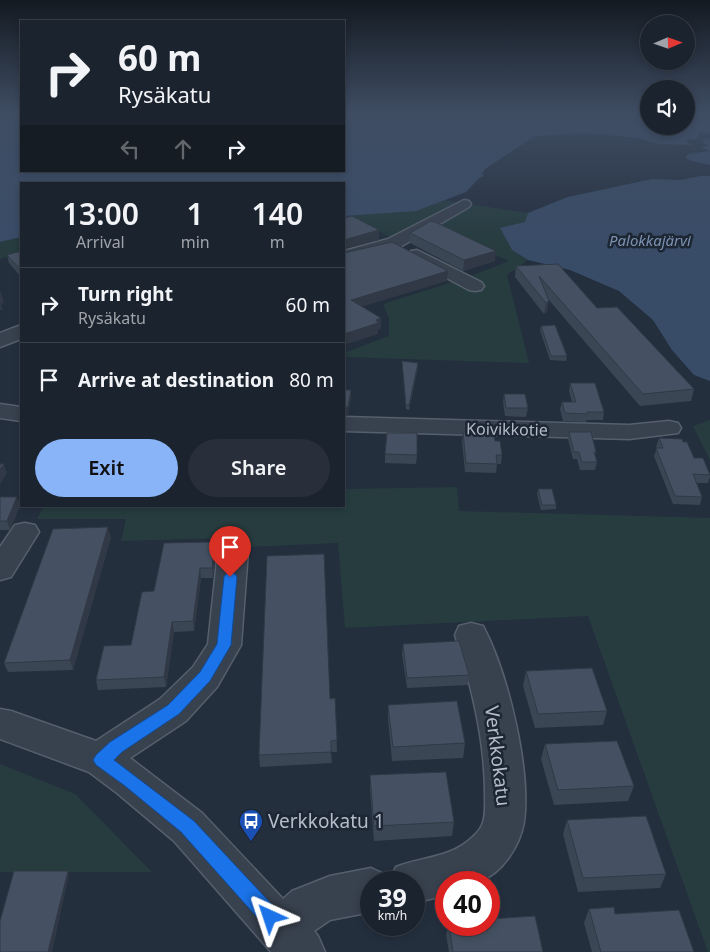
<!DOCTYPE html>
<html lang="en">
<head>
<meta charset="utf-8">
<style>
	:root { --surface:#1b232e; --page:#282f3a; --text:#f1f3f6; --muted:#a0a4aa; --line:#39404a; --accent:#8ab4f8 }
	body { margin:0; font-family:"Noto Sans",sans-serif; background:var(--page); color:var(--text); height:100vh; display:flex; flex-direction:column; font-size:19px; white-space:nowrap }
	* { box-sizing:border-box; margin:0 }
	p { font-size:16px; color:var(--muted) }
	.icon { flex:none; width:28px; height:28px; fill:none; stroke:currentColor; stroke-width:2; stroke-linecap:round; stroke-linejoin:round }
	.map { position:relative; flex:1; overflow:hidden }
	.sheet { position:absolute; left:20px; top:182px; width:325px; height:325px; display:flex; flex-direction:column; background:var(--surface); border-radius:0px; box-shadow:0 2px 8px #0003,0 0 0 1px var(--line) }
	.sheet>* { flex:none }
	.banner { position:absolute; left:20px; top:20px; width:325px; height:152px; border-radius:0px; box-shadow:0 2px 8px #0003,0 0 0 1px var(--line); background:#1b232e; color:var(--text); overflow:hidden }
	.needle { width:32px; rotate:88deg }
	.buttons { position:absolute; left:640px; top:15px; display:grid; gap:10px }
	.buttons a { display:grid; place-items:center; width:55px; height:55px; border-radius:50%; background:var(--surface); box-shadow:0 2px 8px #0003,0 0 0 1px var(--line); font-size:25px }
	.speed { position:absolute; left:360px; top:871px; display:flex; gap:10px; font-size:25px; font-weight:700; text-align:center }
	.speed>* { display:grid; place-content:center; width:65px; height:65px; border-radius:50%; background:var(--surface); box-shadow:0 2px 8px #0003,0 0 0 1px var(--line); line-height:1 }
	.speed small { font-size:12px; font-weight:400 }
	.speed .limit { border:8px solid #d22; background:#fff; color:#111 }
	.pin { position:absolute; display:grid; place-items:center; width:42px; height:42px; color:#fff; margin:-51px -21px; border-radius:50% 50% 50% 0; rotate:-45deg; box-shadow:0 0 5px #0007 }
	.pin .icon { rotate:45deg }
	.me { position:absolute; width:55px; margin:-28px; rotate:318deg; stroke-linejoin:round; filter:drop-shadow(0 0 4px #0008) }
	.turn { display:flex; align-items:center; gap:18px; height:105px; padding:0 15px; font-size:22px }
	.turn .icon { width:65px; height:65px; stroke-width:2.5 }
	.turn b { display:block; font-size:35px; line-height:42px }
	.lanes { display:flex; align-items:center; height:48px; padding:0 15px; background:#0003; justify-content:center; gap:25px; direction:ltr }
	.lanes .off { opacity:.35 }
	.eta { display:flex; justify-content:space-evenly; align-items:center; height:85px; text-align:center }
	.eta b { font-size:30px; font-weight:600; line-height:35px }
	.cta { display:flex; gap:10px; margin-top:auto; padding:10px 15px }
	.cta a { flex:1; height:58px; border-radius:30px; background:var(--accent); color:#111; font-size:20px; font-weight:600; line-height:58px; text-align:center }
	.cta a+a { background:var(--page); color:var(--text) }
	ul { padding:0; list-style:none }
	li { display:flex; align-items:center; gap:15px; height:75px; padding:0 15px; border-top:1px solid var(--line) }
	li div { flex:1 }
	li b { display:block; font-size:19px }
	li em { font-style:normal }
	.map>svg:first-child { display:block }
	.green { fill:#263c3f }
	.water { fill:#394c67 }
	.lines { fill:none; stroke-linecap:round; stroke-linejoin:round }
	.minor-casing { stroke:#565f6c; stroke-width:3 }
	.minor { fill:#38414e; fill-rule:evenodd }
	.wall { fill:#3b4654 }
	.shaded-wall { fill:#303945 }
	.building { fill:#455162; stroke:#303945 }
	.route { fill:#1a73e8; stroke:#114b97 }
	.labels { text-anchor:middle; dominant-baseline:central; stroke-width:5; stroke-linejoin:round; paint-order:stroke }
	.far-water-label { font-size:15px; font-style:italic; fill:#7c92b1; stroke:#1d2633 }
	.street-label { font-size:16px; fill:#b4bcc9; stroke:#1d2633 }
	.near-street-label { font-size:19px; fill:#b4bcc9; stroke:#1d2633 }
	.near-poi-label { font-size:19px; fill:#b4bcc9; stroke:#1d2633; text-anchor:start }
</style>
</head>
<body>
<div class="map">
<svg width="710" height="952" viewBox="0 0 710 952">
	<rect width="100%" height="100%" fill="#242f3e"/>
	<g class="green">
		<polygon points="489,167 485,169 482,174 484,176 479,178 466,192 443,200 528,213 568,197 653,179 681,180 700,176 710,176 505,236 512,250 528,260 507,275 529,363 344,357 344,353 389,336 389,319 383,304 468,277 509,261 425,223 392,239 358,219 344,222 344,189"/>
		<polygon points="21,237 21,252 0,259 0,242"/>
		<polygon points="710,420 710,460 693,426"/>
		<polygon points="457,487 459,511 710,518 710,952 708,952 588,616 345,628 338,543 228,548 228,538 121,541 126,519 37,519 44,506 305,508 306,506 344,506 344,489"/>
		<polygon points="0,764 75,794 152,872 0,872"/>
	</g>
	<g class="water">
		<polygon points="0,112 21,112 21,171 344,171 344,112 649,112 649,126 686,126 686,112 710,112 710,134 700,131 697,139 685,140 691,145 658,144 639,138 585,133 535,136 485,169 482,174 484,176 479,178 466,192 416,211 344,216 344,184 21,184 21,237 0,242"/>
		<polygon points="707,138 710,139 710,165 691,161 685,157 689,154 710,151 700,147 708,146 701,140"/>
		<polygon points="700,176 710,176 710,381 694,375 672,350 653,320 619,291 570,270 528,260 512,250 500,228 525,222 528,213 568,197 652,179 681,180"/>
	</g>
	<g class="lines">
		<g class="minor-casing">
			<g id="minor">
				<polygon points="464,200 469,201 471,204 469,207 400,247 344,261 344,251 388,239"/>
				<polygon points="417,250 481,282 484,286 481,290 475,291 469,290 411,259 408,255 411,251"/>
				<polygon points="21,325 21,339 0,347 0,333"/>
				<polygon points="0,404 21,407 21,421 0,418"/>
				<polygon points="344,417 629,425 669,421 678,423 681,428 678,433 629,439 344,431"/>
				<polygon points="25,523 35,525 39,532 11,577 0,580 0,547 15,525"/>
				<path d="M233,541L243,544L248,551L241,645L217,687L186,721L130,758L202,813L283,899L292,891L330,876L371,868L386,875L389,882L396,867C418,858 444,858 464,844C470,840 479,832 482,825C486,817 485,804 485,795C485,740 472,687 455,635L459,626L471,623L483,626C508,673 531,769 524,822C520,845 503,873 480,881C471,885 456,882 446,882V895L414,903V882H371V912L330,920L314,931L318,936L325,952H271L174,841L117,793L89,772L0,739V709L11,711L96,741L160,699L193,667L208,644L218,551L223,544Z"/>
			</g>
		</g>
		<use href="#minor" class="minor"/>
	</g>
	<g class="wall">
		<polygon points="410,233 495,261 463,271 410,243"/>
		<polygon points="21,251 21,277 9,263 7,255"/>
		<polygon points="558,264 597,308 694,389 691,401 640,406 548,299 547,312 544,314 515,277 516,266"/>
		<polygon points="541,326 567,356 566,361 550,360 540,330"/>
		<polygon points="402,361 418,367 409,410 406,409"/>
		<polygon points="570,383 604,412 603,420 586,420 586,422 563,421 560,409 562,402 572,402 569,391"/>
		<polygon points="504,394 528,408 526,417 505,416 503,402"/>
		<polygon points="463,432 495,441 502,455 501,464 497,464 496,473 465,472 462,441"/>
		<polygon points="569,432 596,452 595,456 597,462 595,470 580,470 577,459 573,459 568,439"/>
		<polygon points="659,438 683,442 694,458 710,473 710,477 708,483 697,483 702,497 700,505 673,504 654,456 657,448 656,447"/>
		<polygon points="385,454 417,455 416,464 385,463"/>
		<polygon points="538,489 556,505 556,509 541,510 537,494"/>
		<polygon points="0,497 20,506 10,530 0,530"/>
		<polygon points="111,537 73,670 8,672 4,663"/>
		<polygon points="216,551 213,578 201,578 194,631 174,632 166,687 98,690 96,680 131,645 154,591"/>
		<polygon points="403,644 469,675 468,685 407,688 402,654"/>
		<polygon points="526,671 607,711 603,725 535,728 523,686"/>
		<polygon points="335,698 337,752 331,752 332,763 260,767 259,755 330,699"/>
		<polygon points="388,705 465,743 463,758 392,761 388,719"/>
		<polygon points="545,744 634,786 628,801 554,805 541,759"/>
		<polygon points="370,775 454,822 452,836 374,841 370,790"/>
		<polygon points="567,820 666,874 660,888 578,892 563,834"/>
		<polygon points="589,909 615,914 694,952 592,952 584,923"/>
		<polygon points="448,925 449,925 543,952 449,952 446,935"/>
	</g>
	<g class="shaded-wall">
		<polygon points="379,230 379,240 344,249 344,240"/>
		<polygon points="496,251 495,261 463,271 464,260"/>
		<polygon points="448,271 447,281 351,310 351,300"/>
		<polygon points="0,292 1,292 4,303 1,304 3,310 0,310"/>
		<polygon points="549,301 547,312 544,314 546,303"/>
		<polygon points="381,318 381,329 378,330 378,334 344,345 344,334"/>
		<polygon points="418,363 418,367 409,410 409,405"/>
		<polygon points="351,390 351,399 348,415 344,416 344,408"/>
		<polygon points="346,428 346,436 344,452 344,442"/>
		<polygon points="4,464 7,473 0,484 0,470"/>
		<polygon points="17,497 20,506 10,530 7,521"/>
		<polygon points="108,527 111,537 73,670 70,660"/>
		<polygon points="215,542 216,551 213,578 212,568"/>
		<polygon points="200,568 201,578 194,631 193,621"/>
		<polygon points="172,622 174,632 166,687 164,677"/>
		<polygon points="68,871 69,875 52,952 48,952"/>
	</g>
	<g class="building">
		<polygon points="352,216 379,230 344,240 344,218"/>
		<polygon points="431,221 435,222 496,251 464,260 410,233"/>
		<polygon points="392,242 448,271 351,300 381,318 376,320 378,323 344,334 344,253"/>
		<polygon points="21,251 21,270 7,255"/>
		<polygon points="558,264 597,308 617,307 694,389 643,394 539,276 549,301 546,303 516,266"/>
		<polygon points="555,325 567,356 551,356 541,326"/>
		<polygon points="402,361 418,363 409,405 406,405"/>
		<polygon points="570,383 595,383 604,412 587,412 587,414 565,413 562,402 576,402"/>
		<polygon points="344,390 351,390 348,407 344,408"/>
		<polygon points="504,394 525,394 528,408 506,408"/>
		<polygon points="344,428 346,428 344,442"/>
		<polygon points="463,432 494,433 495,441 500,441 502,455 496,455 497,464 466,463"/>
		<polygon points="569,432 591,432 596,452 594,452 597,462 582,462 579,452 574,452"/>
		<polygon points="387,433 417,433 417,455 385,454"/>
		<polygon points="659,438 682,439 683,442 687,442 694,458 703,458 710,475 693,474 702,497 675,496 656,448 663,448"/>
		<polygon points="0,464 4,464 0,470"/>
		<polygon points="538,489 552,489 556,505 542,505"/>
		<polygon points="0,497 17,497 7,521 0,521"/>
		<polygon points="108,527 70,660 4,663 53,529"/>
		<polygon points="215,542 212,568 200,568 193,621 172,622 164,677 96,680 104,646 131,645 142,592 154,591 164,543"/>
		<polygon points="324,554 330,699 335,698 337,740 331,741 331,752 259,755 267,556"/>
		<polygon points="459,641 469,675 407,678 403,644"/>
		<polygon points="592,668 607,711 538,714 526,671"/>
		<polygon points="457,701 465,743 393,747 388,705"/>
		<polygon points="617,741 634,786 558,790 545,744"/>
		<polygon points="446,772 454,822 374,826 370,775"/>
		<polygon points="646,816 666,874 583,878 567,820"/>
		<polygon points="14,871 68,871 48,952 0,952 0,921"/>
		<polygon points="614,907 615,914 679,910 694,952 601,952 589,909"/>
		<polygon points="535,916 543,952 453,952 449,925 489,925 489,919"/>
	</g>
	<linearGradient id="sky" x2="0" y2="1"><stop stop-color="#141a22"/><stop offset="0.46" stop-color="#3f4d63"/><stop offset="1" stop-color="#3f4d63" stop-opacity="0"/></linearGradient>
	<rect width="710" height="246" fill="url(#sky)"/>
	<polygon class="route" points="230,573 235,574 237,577 231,645 210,681 179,714 122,752 114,760 194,821 277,910 280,917 277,924 270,926 263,924 181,832 125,786 96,765 93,760 96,755 110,742 168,705 200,672 217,644 224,577 226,574"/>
	<defs>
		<g id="bus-pin" transform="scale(1.25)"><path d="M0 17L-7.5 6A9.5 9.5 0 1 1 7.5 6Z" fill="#1a4fb4" stroke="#1d2633"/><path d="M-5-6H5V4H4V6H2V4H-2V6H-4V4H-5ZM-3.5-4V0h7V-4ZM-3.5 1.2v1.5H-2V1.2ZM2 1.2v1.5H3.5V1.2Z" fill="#fff"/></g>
	</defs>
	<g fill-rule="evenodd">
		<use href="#bus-pin" x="251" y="821"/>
	</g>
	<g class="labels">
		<g class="far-water-label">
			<text x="650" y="240">Palokkajärvi</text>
		</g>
		<g class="street-label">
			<text transform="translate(507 429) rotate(1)">Koivikkotie</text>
		</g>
		<g class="near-street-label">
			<text transform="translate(498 756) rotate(83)">Verkkokatu</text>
		</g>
		<g class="near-poi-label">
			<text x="268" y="821">Verkkokatu 1</text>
		</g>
	</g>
</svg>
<div class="buttons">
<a><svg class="needle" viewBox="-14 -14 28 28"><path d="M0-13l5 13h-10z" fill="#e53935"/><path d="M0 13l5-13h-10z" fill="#a0a4aa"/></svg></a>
<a><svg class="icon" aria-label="sound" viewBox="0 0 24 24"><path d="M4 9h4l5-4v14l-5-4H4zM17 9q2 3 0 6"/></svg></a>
</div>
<div class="speed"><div>39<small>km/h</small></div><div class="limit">40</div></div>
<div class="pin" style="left:230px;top:577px;background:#d93025"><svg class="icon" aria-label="arrive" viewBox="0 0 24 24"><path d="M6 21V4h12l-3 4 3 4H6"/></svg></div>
<svg class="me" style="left:270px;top:917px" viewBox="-20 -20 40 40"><path d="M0-17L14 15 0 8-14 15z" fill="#1a73e8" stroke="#fff" stroke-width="4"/></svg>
<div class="banner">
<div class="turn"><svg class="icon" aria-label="right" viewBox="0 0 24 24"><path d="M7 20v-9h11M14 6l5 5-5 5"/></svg><div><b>60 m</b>Rysäkatu</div></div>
<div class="lanes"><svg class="icon off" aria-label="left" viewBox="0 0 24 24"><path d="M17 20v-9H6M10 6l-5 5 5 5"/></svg><svg class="icon off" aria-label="ahead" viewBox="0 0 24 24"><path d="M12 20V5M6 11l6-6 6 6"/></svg><svg class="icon" aria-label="right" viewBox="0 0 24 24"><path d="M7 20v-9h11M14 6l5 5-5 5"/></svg></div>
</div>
<section class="sheet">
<div class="eta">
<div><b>13:00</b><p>Arrival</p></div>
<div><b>1</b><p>min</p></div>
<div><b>140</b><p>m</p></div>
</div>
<ul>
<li><svg class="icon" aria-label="right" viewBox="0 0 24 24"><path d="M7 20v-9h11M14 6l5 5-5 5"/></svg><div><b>Turn right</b><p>Rysäkatu</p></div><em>60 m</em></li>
<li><svg class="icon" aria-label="arrive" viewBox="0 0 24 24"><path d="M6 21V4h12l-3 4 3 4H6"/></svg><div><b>Arrive at destination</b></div><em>80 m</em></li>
</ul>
<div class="cta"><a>Exit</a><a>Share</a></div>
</section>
</div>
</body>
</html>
